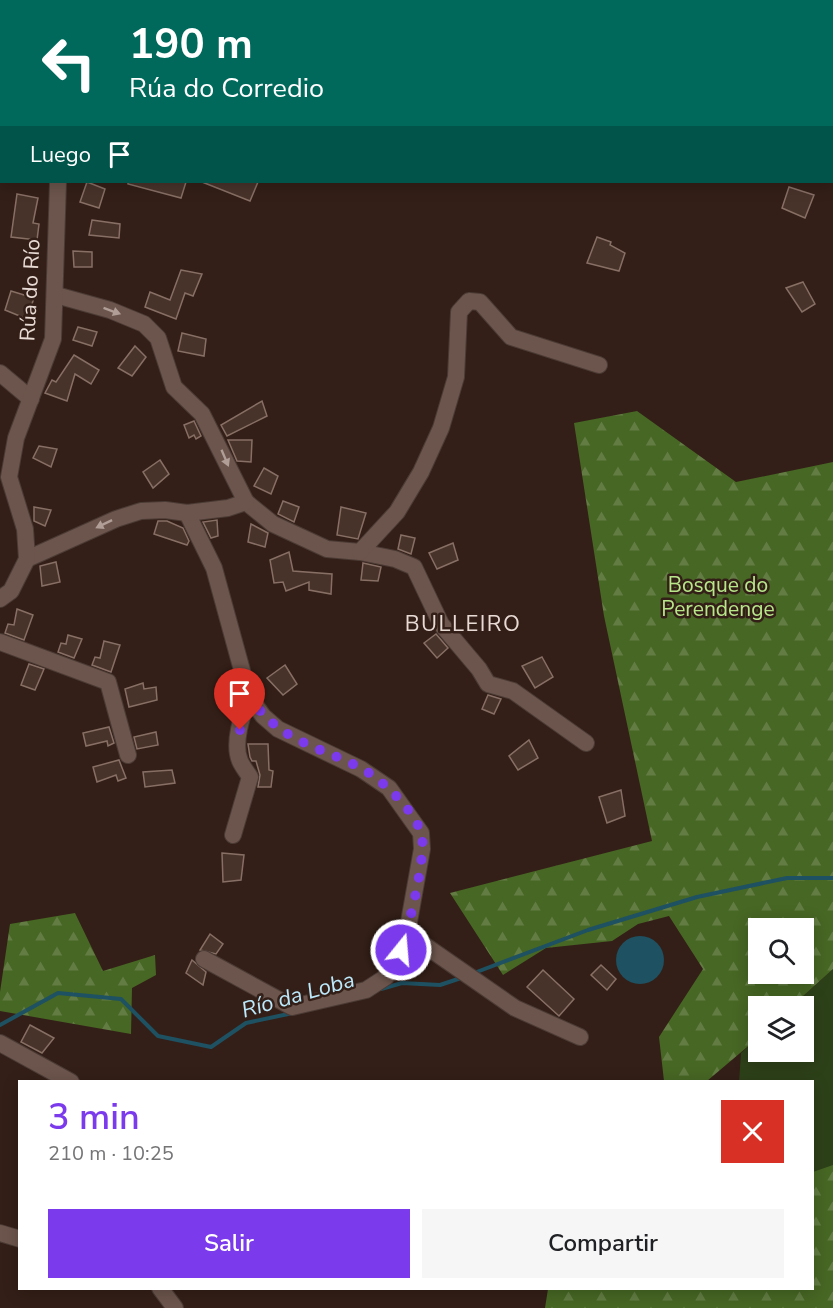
<!DOCTYPE html>
<html lang="es">
<head>
<meta charset="utf-8">
<style>
	:root { --surface:#fff; --page:#f6f6f6; --text:#202124; --muted:#757577; --accent:#7c3aed }
	body { margin:0; font-family:"Nunito Sans",sans-serif; background:var(--page); color:var(--text); height:100vh; display:flex; flex-direction:column; font-size:22px; white-space:nowrap }
	* { box-sizing:border-box; margin:0 }
	p { font-size:20px; color:var(--muted) }
	.icon { flex:none; width:33px; height:33px; fill:none; stroke:currentColor; stroke-width:2; stroke-linecap:round; stroke-linejoin:round }
	.map { position:relative; flex:1; overflow:hidden }
	.panel { position:absolute; left:18px; top:1080px; width:796px; height:210px; display:flex; flex-direction:column; background:var(--surface); border-radius:0px; box-shadow:0 3px 15px #0003 }
	.panel>* { flex:none }
	.top-card { position:absolute; left:0px; top:0px; width:834px; height:183px; box-shadow:0 3px 15px #0003; background:#00695c; color:#fff; overflow:hidden }
	.tools { position:absolute; left:748px; top:918px; display:grid; gap:12px }
	.tools a { display:grid; place-items:center; width:66px; height:66px; border-radius:0px; background:var(--surface); box-shadow:0 3px 15px #0003; font-size:30px }
	.pin { position:absolute; display:grid; place-items:center; width:51px; height:51px; color:#fff; margin:-62px -26px; border-radius:50% 50% 50% 0; rotate:-45deg; box-shadow:0 0 6px #0007 }
	.pin .icon { rotate:45deg }
	.me { position:absolute; width:66px; margin:-33px; rotate:17deg; stroke-linejoin:round; filter:drop-shadow(0 0 4px #0008) }
	.turn { display:flex; align-items:center; gap:21px; height:126px; padding:0 30px; font-size:27px }
	.turn .icon { width:78px; height:78px; stroke-width:2.5 }
	.turn b { display:block; font-size:42px; line-height:51px }
	.then { display:flex; align-items:center; height:57px; padding:0 30px; background:#0003; gap:12px; font-size:22px }
	.round { display:grid; place-items:center; flex:none; width:63px; height:63px; border-radius:0px; background:var(--page) }
	.head { display:flex; align-items:center; justify-content:space-between; height:102px; padding:0 30px }
	h1 { font-size:36px; font-weight:600; line-height:45px; color:var(--accent) }
	.cta { display:flex; gap:12px; margin-top:auto; padding:12px 30px }
	.cta a { flex:1; height:69px; border-radius:0px; background:var(--accent); color:#fff; font-size:24px; font-weight:600; line-height:69px; text-align:center }
	.cta a+a { background:var(--page); color:var(--text) }
	.map>svg:first-child { display:block }
	.grass { fill:#2d4119 }
	.forest { fill:url(#forest-firs); fill-rule:evenodd }
	.water { fill:#1e5162 }
	.lines { fill:none; stroke-linecap:round; stroke-linejoin:round }
	.stream { stroke:#1e5162; stroke-width:4 }
	.building { fill:#48332a; stroke:#876f65; stroke-width:1.5 }
	.minor-casing { stroke:#4b3b35; stroke-width:18 }
	.minor { stroke:#6c554c; stroke-width:16 }
	.oneway { fill:#b09e97 }
	.route { stroke:#7c3aed; stroke-width:10; stroke-dasharray:0 18 }
	.labels { text-anchor:middle; dominant-baseline:central; stroke-width:5; stroke-linejoin:round; paint-order:stroke }
	.street-label { font-size:21px; fill:#e8dad5; stroke:#331f17 }
	.park-label { font-size:21px; fill:#b7e789; stroke:#331f17 }
	.neighbourhood-label { font-size:22px; letter-spacing:1.5px; fill:#e8dad5; stroke:#331f17 }
	.water-label { font-size:22px; font-style:italic; fill:#bce9fb; stroke:#331f17 }
</style>
</head>
<body>
<div class="map">
<svg width="833" height="1308" viewBox="0 0 833 1308">
	<defs>
		<pattern id="forest-firs" width="22" height="20" patternUnits="userSpaceOnUse" patternTransform="scale(1.5)"><rect width="22" height="20" fill="#476724"/><path d="M5 1l3.5 6h-7zM16 11l3.5 6h-7z" fill="#627c43"/></pattern>
	</defs>
	<rect width="100%" height="100%" fill="#331f17"/>
	<polygon class="grass" points="833,969 833,1215 813,1193 813,1082 739,1082 741,1053 759,1037 759,1052 804,1052 804,1006 792,1006"/>
	<g class="forest">
		<path d="M637,411L736,482L833,462V969L792,1006H759V1037L707,1081H664L659,1037L703,969L669,916L638,924L612,941L546,948L503,975L450,893L652,841L604,616L574,423ZM804,928V974H759V928Z"/>
		<polygon points="75,913 103,971 155,955 156,975 132,988 131,1034 0,1011 0,992 10,924"/>
		<polygon points="833,1165 833,1308 545,1308 548,1289 813,1288 813,1172"/>
	</g>
	<circle class="water" cx="640" cy="960" r="24"/>
	<g class="lines">
		<g class="stream">
			<polyline points="474,973 588,930 697,897 787,878 833,878"/>
			<polyline points="381,989 402,983 440,985 461,978"/>
			<polyline points="0,1025 58,993 121,999 158,1036 211,1047 246,1023 293,1013"/>
		</g>
	</g>
	<g class="building">
		<polygon points="87,182 105,189 99,208 80,202"/>
		<polygon points="128,182 186,182 181,198 128,184"/>
		<polygon points="202,182 258,182 250,201"/>
		<polygon points="789,187 814,195 805,218 782,208"/>
		<polygon points="17,194 38,198 33,223 39,224 37,240 11,237"/>
		<polygon points="92,220 120,224 119,238 89,235"/>
		<polygon points="597,237 611,242 610,245 625,253 619,271 587,263"/>
		<polygon points="73,251 92,252 92,267 74,267"/>
		<polygon points="181,270 202,274 193,296 185,293 176,319 145,307 150,292 170,300"/>
		<polygon points="803,282 815,304 802,312 786,288"/>
		<polygon points="11,291 34,298 27,319 5,310"/>
		<polygon points="78,327 97,332 92,346 73,340"/>
		<polygon points="182,333 206,339 204,356 178,351"/>
		<polygon points="135,346 146,357 132,376 118,368"/>
		<polygon points="74,355 99,370 91,384 75,374 67,401 45,393 52,380 56,382"/>
		<polygon points="262,401 267,416 227,436 221,425"/>
		<polygon points="194,421 201,436 196,439 194,435 189,438 184,425"/>
		<polygon points="228,440 252,440 251,462 237,461"/>
		<polygon points="39,446 57,449 51,467 33,458"/>
		<polygon points="160,460 169,474 153,488 143,472"/>
		<polygon points="264,468 278,476 271,494 254,486"/>
		<polygon points="283,501 299,507 294,522 278,514"/>
		<polygon points="34,507 51,510 45,526 34,521"/>
		<polygon points="341,507 366,513 358,539 337,535"/>
		<polygon points="217,520 218,536 211,538 203,522"/>
		<polygon points="158,521 167,521 183,528 189,541 187,545 154,534"/>
		<polygon points="251,524 268,533 265,547 248,542"/>
		<polygon points="401,535 415,538 411,554 398,549"/>
		<polygon points="453,543 458,560 437,569 429,553"/>
		<polygon points="289,552 293,571 332,574 331,594 309,590 309,582 286,591 283,582 274,583 270,560"/>
		<polygon points="56,562 60,582 42,586 40,566"/>
		<polygon points="363,563 381,567 378,581 361,580"/>
		<polygon points="17,609 33,615 24,640 5,633 8,624 14,625"/>
		<polygon points="436,634 448,648 437,658 424,643"/>
		<polygon points="68,635 82,639 74,658 58,652 61,643 66,644"/>
		<polygon points="104,641 120,645 111,672 92,665 95,657 100,658"/>
		<polygon points="542,657 553,677 535,688 522,666"/>
		<polygon points="29,664 44,669 35,690 21,685"/>
		<polygon points="285,665 297,684 283,695 267,678"/>
		<polygon points="143,683 144,689 156,687 157,700 129,707 125,689"/>
		<polygon points="488,695 501,699 494,714 482,709"/>
		<polygon points="109,727 114,743 108,746 107,741 86,746 83,733"/>
		<polygon points="156,732 158,745 137,749 134,737"/>
		<polygon points="529,740 538,758 518,770 509,756"/>
		<polygon points="248,744 268,744 269,770 273,771 271,787 258,787 260,775 256,761 252,761 250,757"/>
		<polygon points="119,760 126,778 118,781 116,775 97,782 93,767"/>
		<polygon points="172,770 175,783 145,787 143,772"/>
		<polygon points="621,790 625,816 607,823 599,797"/>
		<polygon points="222,853 244,855 241,880 223,882"/>
		<polygon points="210,934 223,944 216,954 200,950"/>
		<polygon points="192,960 206,972 203,985 186,973"/>
		<polygon points="601,965 616,979 607,990 591,975"/>
		<polygon points="543,970 574,999 559,1016 527,987"/>
		<polygon points="30,1025 54,1038 42,1053 21,1042"/>
	</g>
	<g class="lines">
		<g class="minor-casing">
			<g id="minor">
				<polyline points="122,2 123,0"/>
				<polyline points="0,373 31,399"/>
				<polyline points="246,502 273,524 327,549 360,552 395,559 414,567 441,624 479,669 488,684 513,691 586,743"/>
				<polyline points="187,513 214,568 249,696 263,716 278,729 361,769 389,788 421,833 422,849 407,933 386,977 366,990 292,1007 204,959"/>
				<polyline points="360,552 397,512 421,472 441,428 456,377 459,312 469,301 480,302 511,337 599,365"/>
				<polyline points="27,559 116,519 141,511 165,510 187,513 228,508 246,502 202,414 174,387 158,338 144,324 110,310 56,295"/>
				<polyline points="0,599 11,591 27,559 25,529 9,477 16,438 53,339 58,182"/>
				<polyline points="0,642 108,682 128,755"/>
				<path d="M233,835L250,777C247,772 242,766 240,761C232,743 243,713 249,696"/>
				<polyline points="407,933 515,1008 580,1037"/>
				<polyline points="0,1043 71,1082"/>
				<polyline points="0,1233 20,1239"/>
				<polyline points="160,1288 175,1308"/>
			</g>
		</g>
		<use href="#minor" class="minor"/>
	</g>
	<defs><path id="oneway-solid" d="M-6-.8H1V-3.2L6.5 0L1 3.2V.8H-6Z" transform="scale(1.5)"/></defs>
	<g class="oneway">
		<use href="#oneway-solid" transform="translate(112 311) rotate(20)"/>
		<use href="#oneway-solid" transform="translate(225 458) rotate(67)"/>
		<use href="#oneway-solid" transform="translate(104 524) rotate(154)"/>
	</g>
	<g class="lines">
		<path class="route" d="M240,730L242,716L249,696C278,740 314,745 359,767C380,778 414,809 421,833C428,852 408,930 401,950"/>
	</g>
	<g class="labels">
		<g class="street-label">
			<text transform="translate(30 290) rotate(-87)">Rúa do Río</text>
		</g>
		<g class="park-label">
			<text x="718" y="585">Bosque do<tspan x="718" dy="24">Perendenge</tspan></text>
		</g>
		<g class="neighbourhood-label">
			<text x="463" y="624">BULLEIRO</text>
		</g>
		<g class="water-label">
			<text transform="translate(298 995) rotate(-16)">Río da Loba</text>
		</g>
	</g>
</svg>
<div class="tools">
<a><svg class="icon" aria-label="search" viewBox="0 0 24 24"><circle cx="10" cy="10" r="6"/><path d="M15 15l6 6"/></svg></a>
<a><svg class="icon" aria-label="layers" viewBox="0 0 24 24"><path d="M12 4l9 5-9 5-9-5zM3 14l9 5 9-5"/></svg></a>
</div>
<div class="pin" style="left:240px;top:730px;background:#d93025"><svg class="icon" aria-label="arrive" viewBox="0 0 24 24"><path d="M6 21V4h12l-3 4 3 4H6"/></svg></div>
<svg class="me" style="left:401px;top:950px" viewBox="-20 -20 40 40"><circle r="17" fill="#7c3aed" stroke="#fff" stroke-width="3"/><path d="M0-11L8 9 0 5-8 9z" fill="#fff"/></svg>
<div class="top-card">
<div class="turn"><svg class="icon" aria-label="left" viewBox="0 0 24 24"><path d="M17 20v-9H6M10 6l-5 5 5 5"/></svg><div><b>190 m</b>Rúa do Corredio</div></div>
<div class="then">Luego<svg class="icon" aria-label="arrive" viewBox="0 0 24 24"><path d="M6 21V4h12l-3 4 3 4H6"/></svg></div>
</div>
<section class="panel">
<div class="head"><div><h1>3 min</h1><p>210 m · 10:25</p></div><a class="round" style="background:#d93025;color:#fff"><svg class="icon" aria-label="close" viewBox="0 0 24 24"><path d="M6 6l12 12M18 6L6 18"/></svg></a></div>
<div class="cta"><a>Salir</a><a>Compartir</a></div>
</section>
</div>
</body>
</html>
